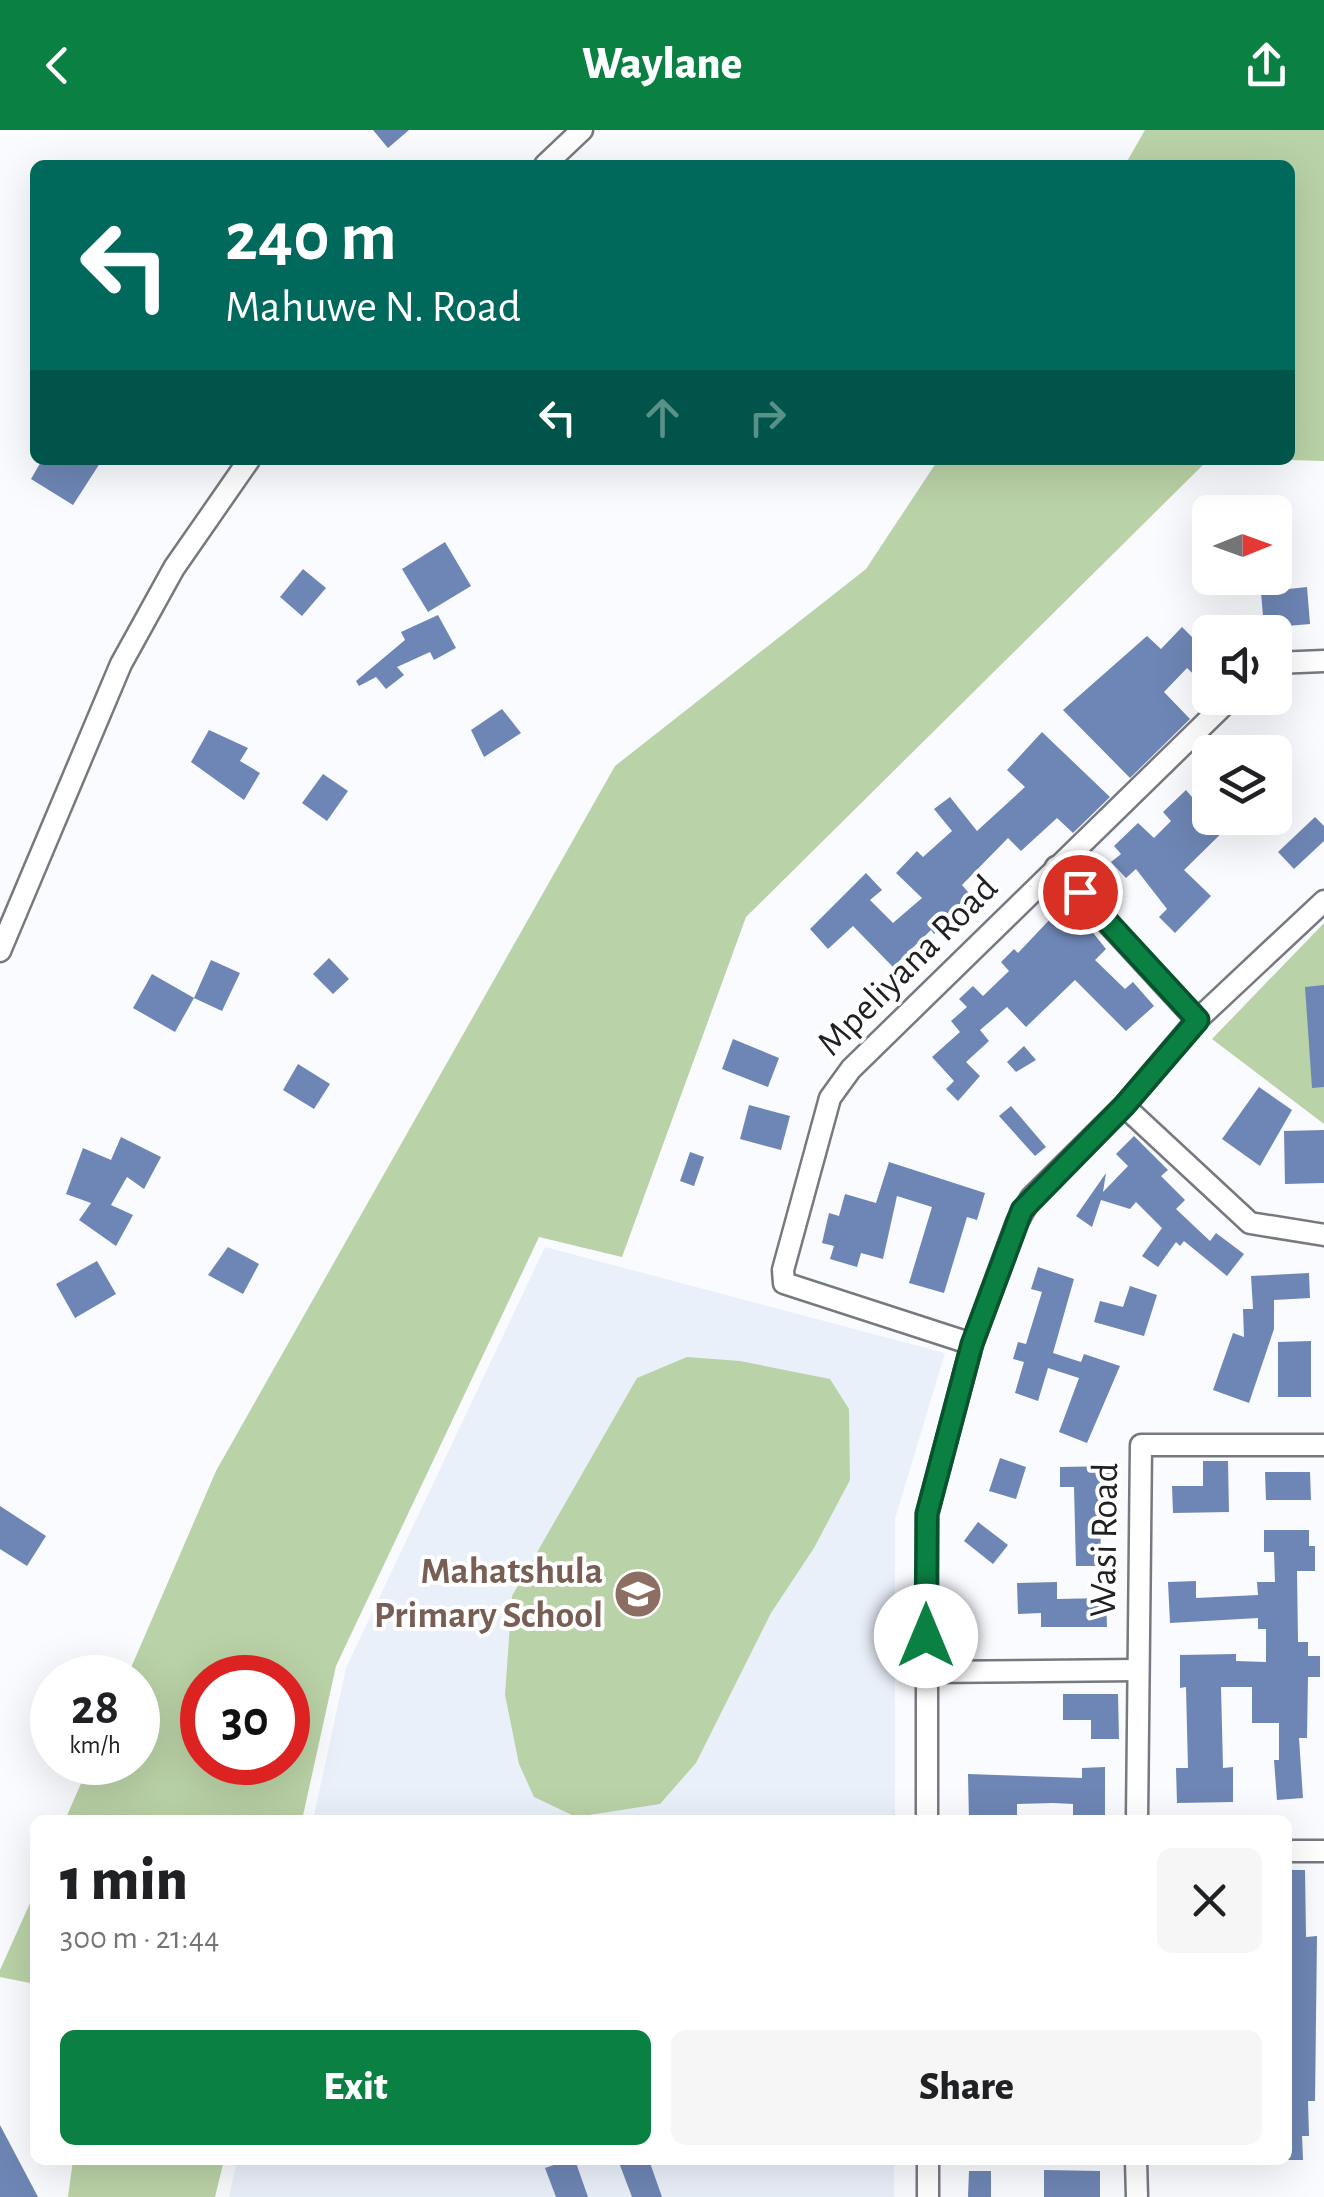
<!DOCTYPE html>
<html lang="en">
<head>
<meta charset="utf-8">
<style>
	:root { --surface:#fff; --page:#f6f6f6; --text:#202124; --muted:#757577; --accent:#0b8043 }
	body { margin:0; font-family:"Alegreya Sans",sans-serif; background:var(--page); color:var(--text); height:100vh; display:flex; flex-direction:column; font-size:38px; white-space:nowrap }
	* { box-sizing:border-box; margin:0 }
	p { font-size:32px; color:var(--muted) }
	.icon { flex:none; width:55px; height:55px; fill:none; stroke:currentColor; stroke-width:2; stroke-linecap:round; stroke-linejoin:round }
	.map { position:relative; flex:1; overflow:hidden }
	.side { position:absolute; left:30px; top:1685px; width:1262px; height:350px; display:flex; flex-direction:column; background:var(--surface); border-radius:15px; box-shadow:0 10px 40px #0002 }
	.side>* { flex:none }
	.top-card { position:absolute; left:30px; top:30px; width:1265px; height:305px; border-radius:15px; box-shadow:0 10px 40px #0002; background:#00695c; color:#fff; overflow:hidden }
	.needle { width:65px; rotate:89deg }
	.controls { position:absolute; left:1192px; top:365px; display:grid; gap:20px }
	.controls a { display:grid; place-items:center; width:100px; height:100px; border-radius:15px; background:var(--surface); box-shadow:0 10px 40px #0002; font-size:50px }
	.speed { position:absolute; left:30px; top:1525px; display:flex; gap:20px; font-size:50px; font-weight:700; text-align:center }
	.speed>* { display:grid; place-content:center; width:130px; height:130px; border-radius:50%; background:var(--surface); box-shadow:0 10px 40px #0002; line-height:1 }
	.speed small { font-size:25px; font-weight:400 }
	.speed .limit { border:15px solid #d22; background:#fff; color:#111 }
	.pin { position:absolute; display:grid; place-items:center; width:85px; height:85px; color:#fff; margin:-42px; border:5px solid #fff; border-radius:50%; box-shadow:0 2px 10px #0007 }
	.me { position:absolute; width:110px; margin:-55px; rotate:0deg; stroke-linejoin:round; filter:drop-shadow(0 0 8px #0008) }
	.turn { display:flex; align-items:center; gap:35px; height:210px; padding:0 30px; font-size:45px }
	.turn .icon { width:130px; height:130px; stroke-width:2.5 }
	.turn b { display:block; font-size:70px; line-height:85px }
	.lanes { display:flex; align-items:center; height:95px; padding:0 30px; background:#0003; justify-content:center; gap:50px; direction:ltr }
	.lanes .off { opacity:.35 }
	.round { display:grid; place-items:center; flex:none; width:105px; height:105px; border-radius:15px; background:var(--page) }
	.summary { display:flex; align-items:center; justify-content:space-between; height:170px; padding:0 30px }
	h1 { font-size:60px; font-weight:800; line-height:75px }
	.button { display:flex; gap:20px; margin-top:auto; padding:20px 30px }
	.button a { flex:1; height:115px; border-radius:15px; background:var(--accent); color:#fff; font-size:40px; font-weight:800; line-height:115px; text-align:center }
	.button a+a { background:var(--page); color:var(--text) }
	header { display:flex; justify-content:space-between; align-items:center; height:130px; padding:0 30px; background:var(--accent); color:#fff; font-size:45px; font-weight:800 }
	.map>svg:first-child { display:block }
	.built { fill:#eaf0fa }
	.green { fill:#bad2a7; fill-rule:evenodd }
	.building { fill:#6e86b5 }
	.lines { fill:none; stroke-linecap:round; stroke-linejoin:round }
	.minor-casing { stroke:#76797f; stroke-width:25 }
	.minor { stroke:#fff; stroke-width:20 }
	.route-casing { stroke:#07532c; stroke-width:25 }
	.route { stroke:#0b8043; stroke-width:18 }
	.labels { text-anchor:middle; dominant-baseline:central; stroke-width:8; stroke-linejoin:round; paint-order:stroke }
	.street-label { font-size:38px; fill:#202123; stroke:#fff }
	.education-label { font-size:38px; font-weight:bold; fill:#785e54; stroke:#fff; text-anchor:end }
</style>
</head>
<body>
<header><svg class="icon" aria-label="back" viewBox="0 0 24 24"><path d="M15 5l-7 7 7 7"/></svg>Waylane<svg class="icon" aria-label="share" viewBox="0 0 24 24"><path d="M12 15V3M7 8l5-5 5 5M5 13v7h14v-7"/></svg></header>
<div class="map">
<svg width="1324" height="2067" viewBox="0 0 1324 2067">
	<rect width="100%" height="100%" fill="#f9fbfe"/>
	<g class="built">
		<polygon points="545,1117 945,1223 895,1389 895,1690 313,1690 346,1538"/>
		<polygon points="237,2030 894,2030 894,2067 229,2067"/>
	</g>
	<g class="green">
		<polygon points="1145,0 1324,0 1324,331 1290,330 1290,35 1125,35"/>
		<path d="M938,330H1208L746,787L622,1127L539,1107L336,1536L302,1690H65L90,1633L138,1632V1548L127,1547L216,1341L615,636L866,439ZM202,1548H288V1632H202Z"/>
		<polygon points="1324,793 1324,994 1212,909"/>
		<polygon points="687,1227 740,1231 830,1249 849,1279 850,1350 814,1418 771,1483 696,1633 660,1674 576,1687 534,1667 519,1634 505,1565 512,1466 637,1248"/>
		<polygon points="35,1762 35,1854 0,1847 0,1840"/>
		<polygon points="73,2030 224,2030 215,2067 68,2067"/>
	</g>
	<g class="building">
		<polygon points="373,0 409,0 388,18"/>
		<polygon points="42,330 102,330 73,375 31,349"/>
		<polygon points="445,412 471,456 428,482 402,439"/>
		<polygon points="303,439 326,458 302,486 280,467"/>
		<polygon points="1307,457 1310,494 1264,498 1261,462"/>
		<polygon points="438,485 456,518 434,530 430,522 397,537 404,545 386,559 376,547 359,556 356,551 405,510 401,502"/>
		<polygon points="1182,497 1210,525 1210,545 1203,553 1187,538 1164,562 1190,589 1130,648 1063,580 1147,506 1161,519"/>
		<polygon points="502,579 521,603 484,627 471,600"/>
		<polygon points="209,600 248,618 240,631 260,643 244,670 191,632"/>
		<polygon points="1042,602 1110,667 1073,703 1057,688 1021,721 1008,708 962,755 974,769 934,804 931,800 893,837 853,796 828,819 810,799 866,743 882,760 870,770 893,793 922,768 896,743 917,721 923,727 952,701 934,679 950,667 977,701 1025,657 1007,640"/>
		<polygon points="323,644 348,661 327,691 302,673"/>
		<polygon points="1186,660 1210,688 1237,688 1184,740 1211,766 1175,803 1159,787 1167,779 1136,739 1126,748 1111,732 1121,724 1114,716 1138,693 1154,708 1171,691 1163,682"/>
		<polygon points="1315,687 1324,696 1324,711 1294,739 1278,722"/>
		<polygon points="1062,764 1106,819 1095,830 1125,859 1133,852 1154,876 1126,901 1075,850 1026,897 1007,877 980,900 989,911 966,932 980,946 958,971 946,959 954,951 932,927 960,902 951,891 967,877 959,869 973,856 983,866 1009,841 1001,832 1014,819 1018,823 1053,786 1047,780"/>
		<polygon points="329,828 349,849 333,864 313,844"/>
		<polygon points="211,830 240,843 222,881 194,868"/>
		<polygon points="152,844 194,868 175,902 133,878"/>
		<polygon points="1324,855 1324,957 1312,958 1305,857"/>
		<polygon points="733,909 779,928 768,957 722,939"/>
		<polygon points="1024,916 1036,930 1016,942 1007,932"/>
		<polygon points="298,934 330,954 314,979 283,960"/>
		<polygon points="1259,957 1292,980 1260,1036 1222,1009"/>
		<polygon points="749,975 790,986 781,1020 740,1009"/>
		<polygon points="1011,976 1046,1017 1035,1026 999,986"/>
		<polygon points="1324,1000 1324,1053 1285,1054 1284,1001"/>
		<polygon points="1134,1006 1168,1040 1161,1046 1185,1070 1176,1079 1210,1111 1216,1103 1244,1124 1227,1146 1184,1111 1180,1116 1176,1112 1158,1137 1142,1126 1162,1098 1136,1072 1130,1079 1101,1070 1092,1097 1076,1086 1106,1043 1103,1062 1128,1036 1116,1024"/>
		<polygon points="121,1007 161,1027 144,1059 127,1047 111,1075 133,1085 116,1116 79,1090 91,1073 66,1064 83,1018 111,1030"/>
		<polygon points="690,1022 704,1027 694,1056 680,1051"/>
		<polygon points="889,1032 985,1063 977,1090 967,1087 944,1163 909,1153 932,1077 897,1066 883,1129 861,1123 857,1137 830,1129 834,1116 822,1113 829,1083 839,1086 845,1064 876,1073"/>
		<polygon points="228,1117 259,1134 243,1164 208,1145"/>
		<polygon points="97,1131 116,1164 75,1188 56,1154"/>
		<polygon points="1038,1137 1074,1149 1053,1223 1081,1232 1084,1224 1120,1236 1087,1313 1059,1302 1079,1248 1048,1238 1038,1271 1015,1263 1024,1232 1013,1229 1018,1212 1026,1214 1042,1162 1031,1159"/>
		<polygon points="1309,1143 1310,1168 1274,1170 1274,1199 1249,1273 1213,1260 1233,1203 1244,1207 1243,1179 1253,1179 1251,1146"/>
		<polygon points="1130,1156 1157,1165 1144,1206 1094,1192 1100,1171 1123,1177"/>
		<polygon points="1311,1211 1311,1267 1278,1267 1278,1212"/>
		<polygon points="1000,1328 1026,1337 1016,1369 989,1361"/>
		<polygon points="1203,1331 1228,1331 1229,1382 1173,1383 1172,1356 1203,1356"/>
		<polygon points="1116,1336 1116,1356 1107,1356 1108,1373 1100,1373 1101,1436 1076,1436 1074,1357 1060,1357 1060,1337"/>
		<polygon points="1265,1342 1310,1342 1311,1370 1266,1370"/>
		<polygon points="0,1376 46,1406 27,1436 0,1419"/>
		<polygon points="978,1392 1008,1415 993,1434 964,1411"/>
		<polygon points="1264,1400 1309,1400 1309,1416 1315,1416 1315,1441 1297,1441 1298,1512 1308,1512 1308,1526 1320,1526 1320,1547 1308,1547 1307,1608 1299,1608 1303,1668 1277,1670 1274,1630 1279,1630 1279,1593 1252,1593 1252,1557 1221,1557 1223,1638 1233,1637 1233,1672 1177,1673 1176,1638 1188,1638 1186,1557 1180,1558 1180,1525 1236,1524 1236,1531 1266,1532 1266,1499 1258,1499 1258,1488 1170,1493 1168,1452 1196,1451 1196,1468 1258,1465 1257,1452 1275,1452 1274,1422 1264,1422"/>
		<polygon points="1057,1452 1057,1469 1106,1468 1107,1497 1041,1497 1041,1483 1018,1484 1017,1453"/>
		<polygon points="1063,1564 1118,1564 1119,1609 1091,1609 1091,1590 1063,1590"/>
		<polygon points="1105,1637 1105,1690 1073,1690 1073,1674 1053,1673 1017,1674 1017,1690 969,1690 968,1644 1082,1648 1082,1638"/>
		<polygon points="1288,1740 1305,1740 1306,1807 1317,1806 1315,1971 1308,1971 1309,2006 1302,2006 1303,2030 1288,2030"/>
		<polygon points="0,1995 38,2067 0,2067"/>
		<polygon points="568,2030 575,2030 588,2067 556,2067 545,2038"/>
		<polygon points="618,2030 649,2030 662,2067 632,2067"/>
		<polygon points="1044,2040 1100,2041 1100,2067 1044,2067"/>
		<polygon points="969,2041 991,2041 991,2067 968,2067"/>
	</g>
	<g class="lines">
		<g class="minor-casing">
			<g id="minor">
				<polyline points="545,35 582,0"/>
				<polyline points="1275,533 1324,531"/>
				<polyline points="1056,737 1197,890"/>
				<polyline points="0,821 121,534 174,438 249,330"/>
				<polyline points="1124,976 1250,1093 1324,1105"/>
				<polyline points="972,1214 784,1153 783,1140 830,968 851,939 1231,568"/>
				<polyline points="926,1542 1138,1540"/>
				<polyline points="927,1690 927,1384 972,1214 1017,1092 1031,1068 1124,976 1197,890 1324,771"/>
				<polyline points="1137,1690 1141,1315 1324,1315"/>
				<polyline points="1288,1721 1324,1721"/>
				<polyline points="1136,2030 1137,2067"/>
				<polyline points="928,2067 928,2030"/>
			</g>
		</g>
		<use href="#minor" class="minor"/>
	</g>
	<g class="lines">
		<g class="route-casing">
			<polyline id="route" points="926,1506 927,1384 972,1214 1022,1080 1124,976 1198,890 1080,762"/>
		</g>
		<use href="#route" class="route"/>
	</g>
	<defs>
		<g id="school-disc" transform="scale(2.5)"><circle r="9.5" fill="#8d6e63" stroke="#fff"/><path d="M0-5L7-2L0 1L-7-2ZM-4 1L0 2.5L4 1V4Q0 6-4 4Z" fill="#fff"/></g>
	</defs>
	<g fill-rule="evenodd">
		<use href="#school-disc" x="638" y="1464"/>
	</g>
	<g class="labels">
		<g class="street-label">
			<text transform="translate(908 836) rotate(-45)">Mpeliyana Road</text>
			<text transform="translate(1105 1410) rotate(-89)">Wasi Road</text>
		</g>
		<g class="education-label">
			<text x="603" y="1442">Mahatshula<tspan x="603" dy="44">Primary School</tspan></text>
		</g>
	</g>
</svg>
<div class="controls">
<a><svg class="needle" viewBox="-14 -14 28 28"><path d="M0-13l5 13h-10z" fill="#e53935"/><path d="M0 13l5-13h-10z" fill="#757577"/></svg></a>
<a><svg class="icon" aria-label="sound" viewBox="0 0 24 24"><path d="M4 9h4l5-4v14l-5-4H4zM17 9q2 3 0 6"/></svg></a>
<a><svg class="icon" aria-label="layers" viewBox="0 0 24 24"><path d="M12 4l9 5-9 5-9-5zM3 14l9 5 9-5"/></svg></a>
</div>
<div class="speed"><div>28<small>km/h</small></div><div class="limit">30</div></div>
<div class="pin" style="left:1080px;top:762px;background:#d93025"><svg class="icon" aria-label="arrive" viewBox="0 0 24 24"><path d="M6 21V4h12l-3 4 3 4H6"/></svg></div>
<svg class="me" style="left:926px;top:1506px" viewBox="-20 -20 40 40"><circle r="19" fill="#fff"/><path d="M0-13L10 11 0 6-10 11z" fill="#0b8043"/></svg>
<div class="top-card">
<div class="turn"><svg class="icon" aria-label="left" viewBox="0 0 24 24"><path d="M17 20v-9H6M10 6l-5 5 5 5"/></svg><div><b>240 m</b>Mahuwe N. Road</div></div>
<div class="lanes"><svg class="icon" aria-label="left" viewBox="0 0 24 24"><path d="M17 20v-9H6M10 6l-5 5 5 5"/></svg><svg class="icon off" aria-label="ahead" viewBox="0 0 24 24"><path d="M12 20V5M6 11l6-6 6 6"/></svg><svg class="icon off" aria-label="right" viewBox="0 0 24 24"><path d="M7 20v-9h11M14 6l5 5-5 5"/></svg></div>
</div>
<section class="side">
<div class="summary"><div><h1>1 min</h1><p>300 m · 21:44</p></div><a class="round"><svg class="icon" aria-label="close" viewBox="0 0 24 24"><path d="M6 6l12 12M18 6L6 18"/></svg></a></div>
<div class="button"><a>Exit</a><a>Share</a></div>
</section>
</div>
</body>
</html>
